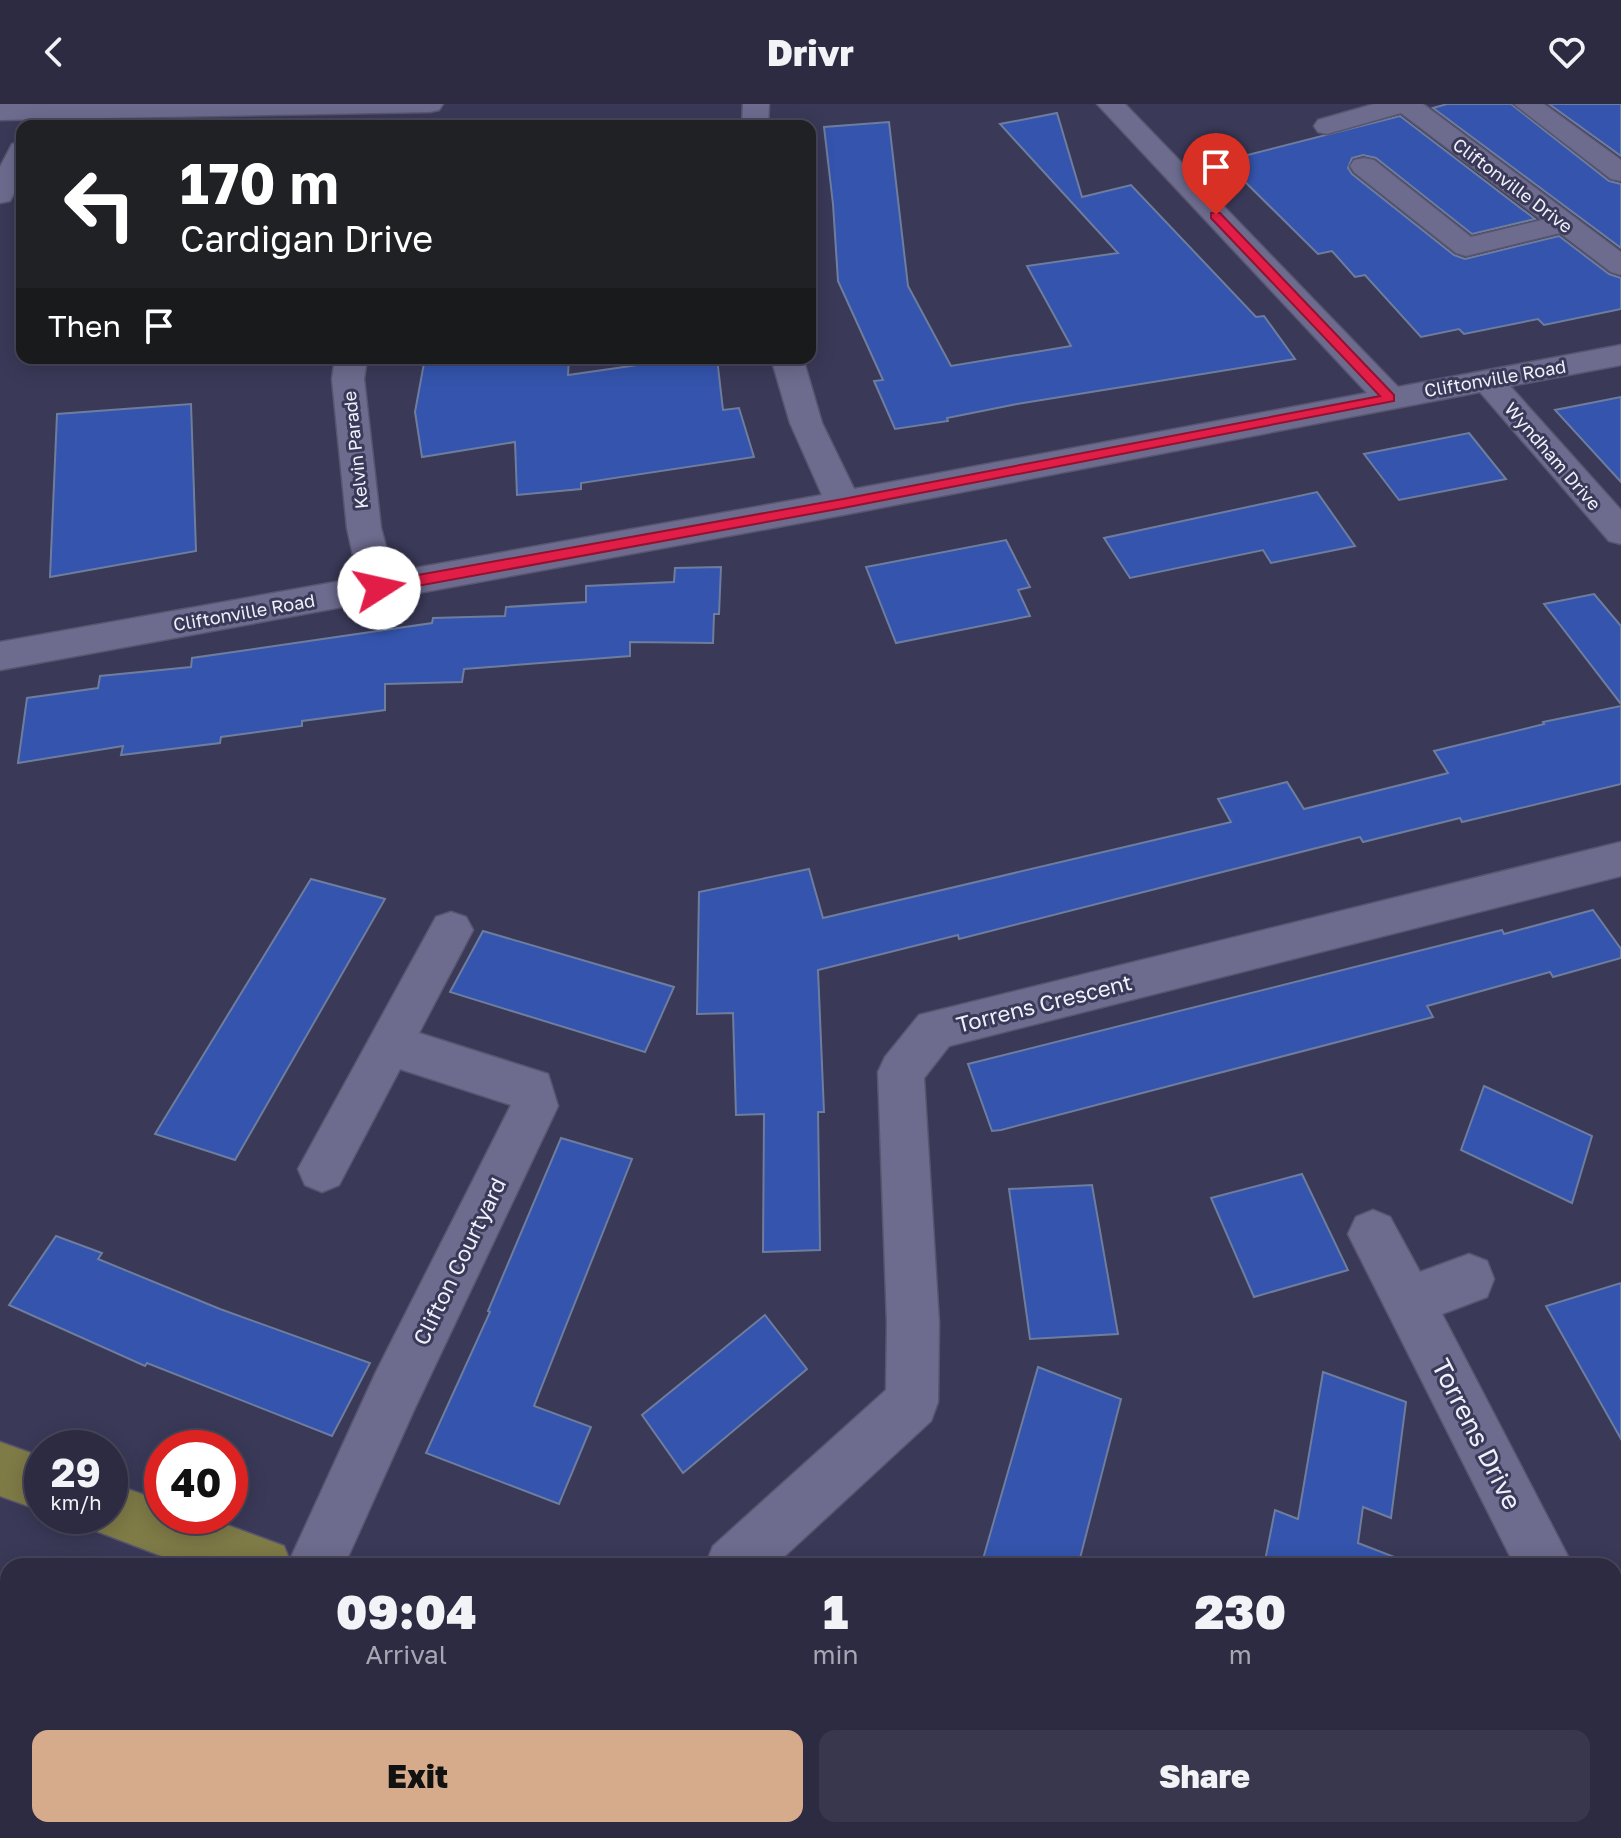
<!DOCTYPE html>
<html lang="en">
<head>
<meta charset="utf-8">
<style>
	:root { --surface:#2c2b42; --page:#38374d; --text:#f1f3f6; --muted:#a6a7b2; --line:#48475b; --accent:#d6ab8b }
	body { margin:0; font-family:"Golos Text",sans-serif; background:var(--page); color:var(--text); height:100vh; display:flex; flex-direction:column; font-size:30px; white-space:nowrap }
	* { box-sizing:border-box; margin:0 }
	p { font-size:26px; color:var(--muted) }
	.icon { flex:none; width:44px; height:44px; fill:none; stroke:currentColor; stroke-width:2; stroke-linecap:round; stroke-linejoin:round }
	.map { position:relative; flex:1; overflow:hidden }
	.side { position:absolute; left:0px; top:1454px; width:1622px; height:280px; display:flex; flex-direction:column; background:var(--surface); border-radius:24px 24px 0 0; box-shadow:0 4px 20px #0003,0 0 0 2px var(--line) }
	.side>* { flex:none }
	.guide { position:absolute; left:16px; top:16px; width:800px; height:244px; border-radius:16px; box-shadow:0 4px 20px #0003,0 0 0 2px var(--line); background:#202124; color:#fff; overflow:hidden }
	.speed { position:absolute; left:24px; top:1326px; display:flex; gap:16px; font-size:40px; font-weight:700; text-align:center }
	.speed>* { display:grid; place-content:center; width:104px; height:104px; border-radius:50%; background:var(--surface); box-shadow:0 4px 20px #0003,0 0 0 2px var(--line); line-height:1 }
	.speed small { font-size:20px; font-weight:400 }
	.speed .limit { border:12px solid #d22; background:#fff; color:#111 }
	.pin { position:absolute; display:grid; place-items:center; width:68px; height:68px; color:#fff; margin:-82px -34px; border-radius:50% 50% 50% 0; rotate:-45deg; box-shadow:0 0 8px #0007 }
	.pin .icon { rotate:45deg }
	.me { position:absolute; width:88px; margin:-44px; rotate:80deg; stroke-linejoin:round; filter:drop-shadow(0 0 6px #0008) }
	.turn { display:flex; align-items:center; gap:28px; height:168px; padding:0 32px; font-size:36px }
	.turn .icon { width:104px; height:104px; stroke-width:2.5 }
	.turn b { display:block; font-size:56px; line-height:68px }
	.then { display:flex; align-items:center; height:76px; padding:0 32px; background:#0003; gap:16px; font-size:30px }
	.eta { display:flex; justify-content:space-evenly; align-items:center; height:136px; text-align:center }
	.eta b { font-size:48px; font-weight:800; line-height:56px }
	.cta { display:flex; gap:16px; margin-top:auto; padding:16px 32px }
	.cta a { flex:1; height:92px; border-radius:16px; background:var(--accent); color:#111; font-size:32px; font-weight:800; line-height:92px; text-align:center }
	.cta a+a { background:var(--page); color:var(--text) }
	header { display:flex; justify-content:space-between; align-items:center; height:104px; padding:0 32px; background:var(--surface); font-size:36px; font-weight:800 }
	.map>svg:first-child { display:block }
	.building { fill:#3454ad; stroke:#6e7d9e; stroke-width:2 }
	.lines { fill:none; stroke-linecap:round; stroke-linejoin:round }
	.minor-casing { stroke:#58556f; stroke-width:3 }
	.major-casing { stroke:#58556f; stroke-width:3 }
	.minor { fill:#6d6c8f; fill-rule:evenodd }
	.major { fill:#7f7b47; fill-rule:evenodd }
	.route { fill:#e11d48; stroke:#92132f; stroke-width:2 }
	.labels { text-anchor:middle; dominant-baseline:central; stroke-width:6; stroke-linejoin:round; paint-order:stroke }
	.far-street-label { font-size:18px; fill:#f0f0fc; stroke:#3a3958 }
	.street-label { font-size:22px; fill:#f0f0fc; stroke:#3a3958 }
	.near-street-label { font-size:26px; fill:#f0f0fc; stroke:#3a3958 }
</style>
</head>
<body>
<header><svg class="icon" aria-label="back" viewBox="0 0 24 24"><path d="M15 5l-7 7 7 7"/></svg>Drivr<svg class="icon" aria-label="heart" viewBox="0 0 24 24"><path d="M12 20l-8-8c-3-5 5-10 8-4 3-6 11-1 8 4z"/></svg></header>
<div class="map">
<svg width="1621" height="1734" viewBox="0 0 1621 1734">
	<rect width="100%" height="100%" fill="#3a3958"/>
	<g class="building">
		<polygon points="1447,0 1511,0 1609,77 1621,80 1621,144 1433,4"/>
		<polygon points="1549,0 1621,0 1621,52"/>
		<polygon points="1057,9 1082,93 1131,81 1256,213 1264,212 1295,255 1017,300 947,314 948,317 895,325 874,277 883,276 838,177 833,100 824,23 889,18 908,182 951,262 1071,242 1027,162 1118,149 1000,20"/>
		<polygon points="1400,12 1535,115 1472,130 1376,54 1363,51 1352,54 1348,64 1352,70 1454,151 1465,155 1559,132 1609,170 1621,174 1621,205 1544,221 1538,215 1464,230 1459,225 1421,233 1365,171 1355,173 1332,147 1318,150 1224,57"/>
		<polygon points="496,254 569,254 568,271 686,254 717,254 723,306 739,304 754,353 581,379 581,385 517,391 515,338 422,353 415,308 424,259 496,257"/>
		<polygon points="1621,293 1621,378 1555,306"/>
		<polygon points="191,300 196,447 50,473 57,310"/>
		<polygon points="1469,329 1506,375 1399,396 1364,350"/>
		<polygon points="1317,388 1355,442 1271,459 1263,446 1130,474 1104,434"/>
		<polygon points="1006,436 1030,483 1018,486 1030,512 896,539 866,463"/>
		<polygon points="721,463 719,510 714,510 713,539 630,538 630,552 464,565 462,578 385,580 385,606 302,617 302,622 221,633 220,639 121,651 123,642 18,659 27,594 98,584 100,572 191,563 192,554 432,519 433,514 505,512 506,503 586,498 586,482 674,478 675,464"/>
		<polygon points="1594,490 1621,522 1621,600 1544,500"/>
		<polygon points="1621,602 1621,680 1462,718 1460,714 1363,738 1360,733 959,835 958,831 818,866 824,1008 818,1008 820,1146 763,1148 764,1010 736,1011 733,909 697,910 699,788 809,765 823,814 1231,718 1218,695 1287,678 1304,705 1448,669 1434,647 1544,620 1543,618"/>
		<polygon points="311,775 385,795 235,1056 155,1030"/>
		<polygon points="1593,806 1621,845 1621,854 1553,873 1550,868 1427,902 1433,913 1001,1026 992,1027 968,960 1502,826 1504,830"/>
		<polygon points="483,827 674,883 645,948 450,888"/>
		<polygon points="1484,982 1592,1032 1572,1099 1461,1046"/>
		<polygon points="561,1034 632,1055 534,1302 591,1323 559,1400 426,1349 490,1208 488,1207"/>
		<polygon points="1302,1070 1348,1166 1254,1193 1211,1094"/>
		<polygon points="1092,1081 1118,1230 1030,1235 1009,1085"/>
		<polygon points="56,1132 102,1149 98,1155 220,1205 370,1259 332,1332 147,1259 145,1262 9,1201"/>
		<polygon points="1621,1179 1621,1335 1546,1202"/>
		<polygon points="765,1211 807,1265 683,1369 642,1311"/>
		<polygon points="1038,1263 1121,1295 1078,1462 981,1462"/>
		<polygon points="1323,1268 1406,1298 1391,1414 1363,1403 1358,1439 1410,1459 1409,1462 1264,1462 1275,1406 1298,1415"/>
	</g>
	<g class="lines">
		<g class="minor-casing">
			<g id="minor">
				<polygon points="0,0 443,0 439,6 430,8 0,16"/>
				<polygon points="743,0 769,0 768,22 742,22"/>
				<polygon points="1097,0 1125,0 1398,283 1621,241 1621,261 1510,282 1621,406 1621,440 1609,437 1480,288 843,411 0,566 0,538 358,474 347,424 332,275 335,254 367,254 364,275 381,424 393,468 822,391 790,319 771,254 803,254 822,319 854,385 1367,289"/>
				<polygon points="1374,0 1423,0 1621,148 1621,171 1611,168 1560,129 1466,152 1456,149 1354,68 1350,62 1354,56 1364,54 1374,56 1471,133 1542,116 1401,9 1327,30 1318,28 1314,22 1318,16"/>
				<polygon points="1514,0 1544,0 1621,56 1621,77 1611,75"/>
				<polygon points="22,38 22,74 10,97 0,99 0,63 12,40"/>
				<polygon points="1621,738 1621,772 949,942 924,974 939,1219 938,1298 931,1317 774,1462 705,1462 713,1442 886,1286 887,1219 878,968 885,953 919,911"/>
				<polygon points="451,808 466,813 473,826 419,929 548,970 558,1002 414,1306 344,1462 287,1462 376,1268 511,1001 400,965 339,1081 322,1088 305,1081 298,1065 436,813"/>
				<polygon points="1373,1106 1390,1113 1420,1168 1469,1150 1487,1157 1494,1175 1487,1193 1442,1210 1573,1462 1515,1462 1348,1130 1356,1113"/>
				<polygon points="1614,1510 1621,1513 1621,1575 1614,1572"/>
				<rect x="1432" y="1726" width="62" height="8"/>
			</g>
		</g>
		<g class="major-casing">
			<g id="major">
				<polygon points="0,1338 42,1353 42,1407 0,1392"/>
				<polygon points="110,1379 162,1397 162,1412 203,1412 284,1442 292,1462 188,1462 91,1425 85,1412 110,1412"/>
				<polygon points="611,1726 674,1726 677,1734 615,1734"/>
			</g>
		</g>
		<use href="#minor" class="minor"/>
		<use href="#major" class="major"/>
	</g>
	<polygon class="route" points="1211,109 1220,109 1394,291 1394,297 843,404 379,489 371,484 379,478 843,395 1380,292 1211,114"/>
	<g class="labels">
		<g class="far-street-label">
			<text transform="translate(1513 81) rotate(37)">Cliftonville Drive</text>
			<text transform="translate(1495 274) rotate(-10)">Cliftonville Road</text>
			<text transform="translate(355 346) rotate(-96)">Kelvin Parade</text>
			<text transform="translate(1553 352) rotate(49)">Wyndham Drive</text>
			<text transform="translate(244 508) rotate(-10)">Cliftonville Road</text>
		</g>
		<g class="street-label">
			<text transform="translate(1044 899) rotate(-14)">Torrens Crescent</text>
			<text transform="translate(459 1157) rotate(-64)">Clifton Courtyard</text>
		</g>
		<g class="near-street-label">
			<text transform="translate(1477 1330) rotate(63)">Torrens Drive</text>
		</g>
	</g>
</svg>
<div class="speed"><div>29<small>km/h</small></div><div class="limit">40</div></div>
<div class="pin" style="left:1216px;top:111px;background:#d93025"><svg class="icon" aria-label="arrive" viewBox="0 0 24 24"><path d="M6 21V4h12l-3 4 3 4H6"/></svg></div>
<svg class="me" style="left:379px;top:484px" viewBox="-20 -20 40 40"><circle r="19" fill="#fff"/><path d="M0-13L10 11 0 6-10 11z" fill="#e11d48"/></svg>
<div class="guide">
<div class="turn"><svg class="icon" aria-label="left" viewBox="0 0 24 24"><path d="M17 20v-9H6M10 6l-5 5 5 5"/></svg><div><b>170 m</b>Cardigan Drive</div></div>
<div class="then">Then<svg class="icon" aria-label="arrive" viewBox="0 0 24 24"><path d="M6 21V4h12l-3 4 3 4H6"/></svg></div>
</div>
<section class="side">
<div class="eta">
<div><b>09:04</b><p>Arrival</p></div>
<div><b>1</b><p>min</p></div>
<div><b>230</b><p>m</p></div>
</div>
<div class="cta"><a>Exit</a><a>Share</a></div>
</section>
</div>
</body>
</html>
